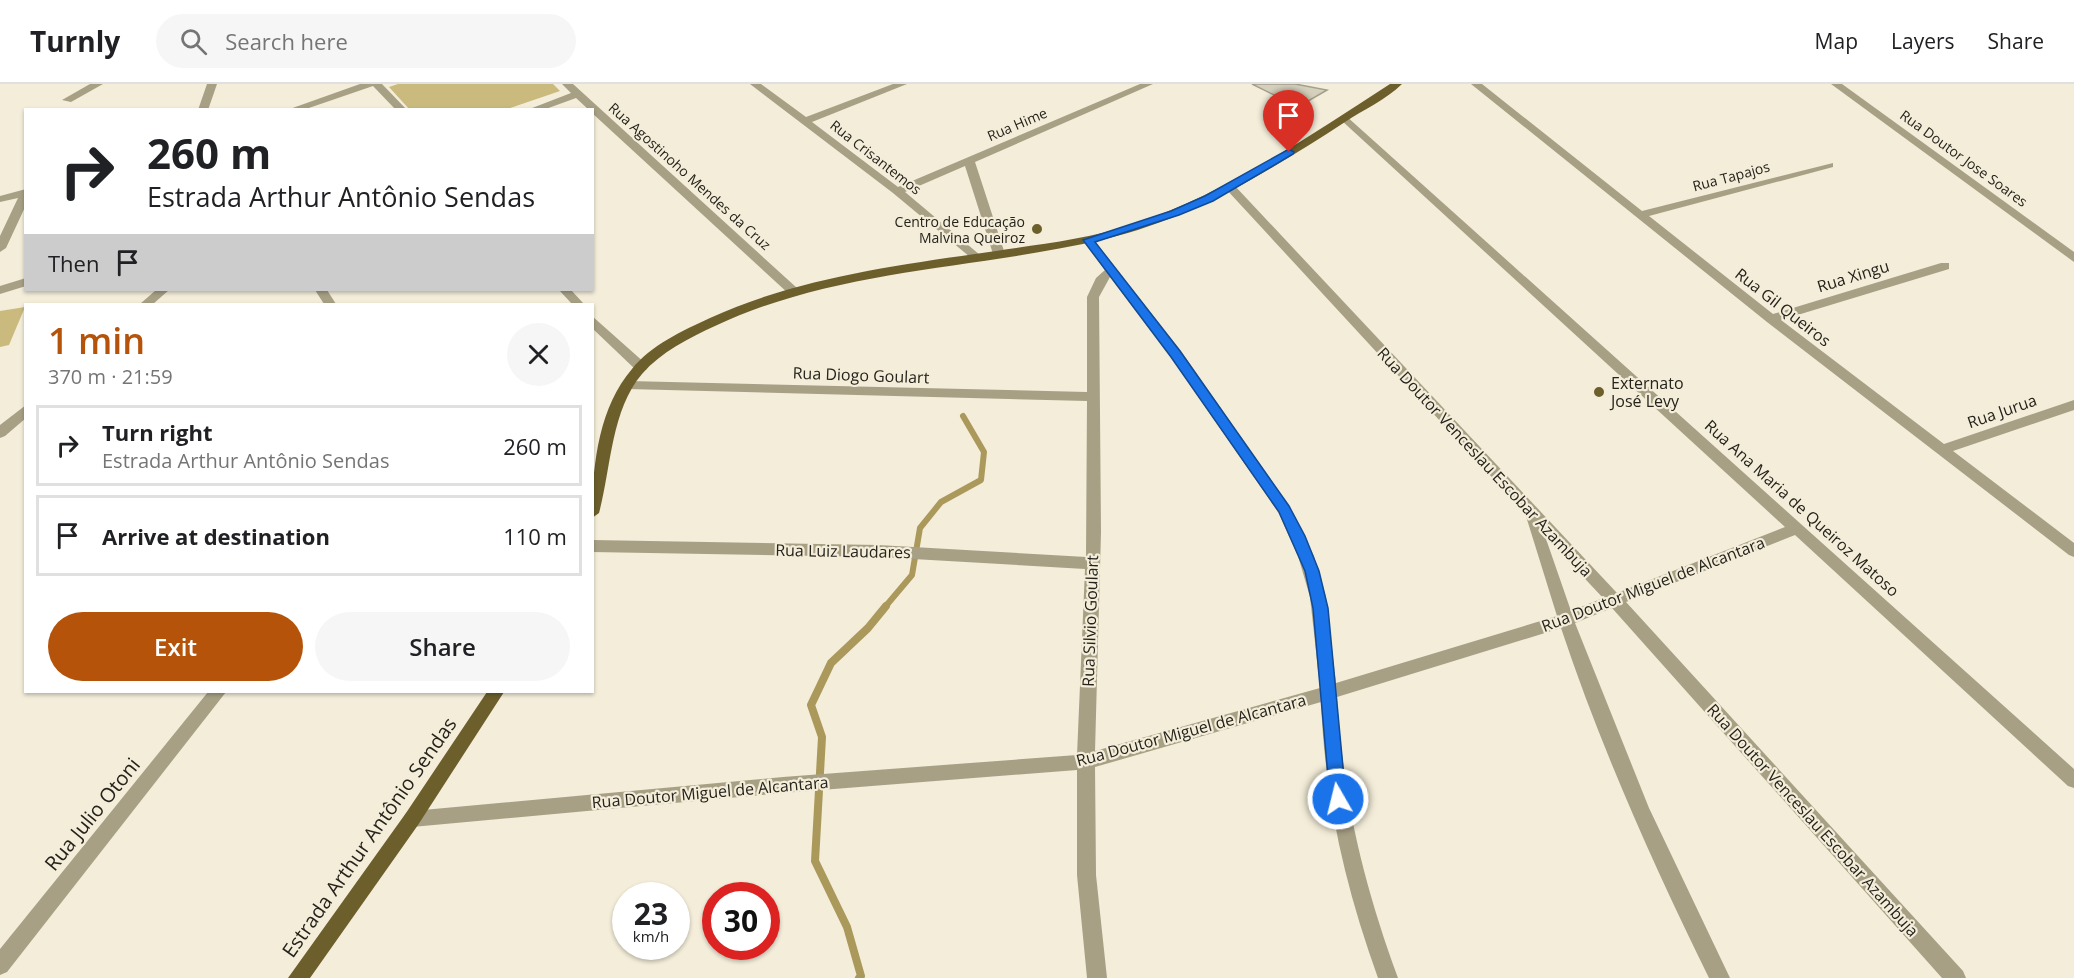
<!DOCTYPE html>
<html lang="en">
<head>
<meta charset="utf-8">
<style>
	:root { --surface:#fff; --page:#f6f6f6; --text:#202124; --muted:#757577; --line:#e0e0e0; --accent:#b45309 }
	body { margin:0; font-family:"Open Sans",sans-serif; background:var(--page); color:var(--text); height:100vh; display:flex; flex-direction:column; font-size:22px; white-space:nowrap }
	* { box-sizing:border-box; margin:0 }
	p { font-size:20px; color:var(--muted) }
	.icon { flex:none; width:33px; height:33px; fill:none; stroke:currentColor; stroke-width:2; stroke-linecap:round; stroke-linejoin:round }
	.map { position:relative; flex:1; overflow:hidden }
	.details { position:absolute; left:24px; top:219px; width:570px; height:390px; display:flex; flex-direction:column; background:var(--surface); border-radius:0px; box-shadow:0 2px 4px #0004 }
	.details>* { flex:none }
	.hud { position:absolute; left:24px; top:24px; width:570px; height:183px; border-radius:0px; box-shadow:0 2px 4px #0004; background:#fff; color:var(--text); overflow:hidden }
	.speed { position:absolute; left:612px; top:798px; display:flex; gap:12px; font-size:30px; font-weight:700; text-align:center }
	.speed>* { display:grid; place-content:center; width:78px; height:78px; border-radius:50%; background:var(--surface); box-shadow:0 2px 4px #0004; line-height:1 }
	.speed small { font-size:15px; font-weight:400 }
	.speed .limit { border:9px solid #d22; background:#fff; color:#111 }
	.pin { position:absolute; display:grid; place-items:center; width:51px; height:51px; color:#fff; margin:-62px -26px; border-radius:50% 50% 50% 0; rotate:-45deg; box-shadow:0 0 6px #0007 }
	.pin .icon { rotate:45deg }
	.me { position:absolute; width:66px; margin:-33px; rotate:352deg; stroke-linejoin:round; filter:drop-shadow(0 0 4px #0008) }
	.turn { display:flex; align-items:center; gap:21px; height:126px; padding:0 24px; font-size:27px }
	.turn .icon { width:78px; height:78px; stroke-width:2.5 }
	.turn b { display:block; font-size:42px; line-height:51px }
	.then { display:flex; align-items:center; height:57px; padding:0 24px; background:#0003; gap:12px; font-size:22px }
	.round { display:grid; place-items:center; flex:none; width:63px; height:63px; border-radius:32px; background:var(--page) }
	.overview { display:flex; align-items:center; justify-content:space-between; height:102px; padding:0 24px }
	h1 { font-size:36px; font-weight:600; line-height:45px; color:var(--accent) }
	.button { display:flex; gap:12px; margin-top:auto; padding:12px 24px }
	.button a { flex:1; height:69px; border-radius:36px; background:var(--accent); color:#fff; font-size:24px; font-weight:600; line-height:69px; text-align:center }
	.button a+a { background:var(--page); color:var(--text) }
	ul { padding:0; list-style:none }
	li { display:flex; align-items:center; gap:18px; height:81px; margin:0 12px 9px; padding:0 12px; border:3px solid var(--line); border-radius:0px }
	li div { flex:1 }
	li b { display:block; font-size:22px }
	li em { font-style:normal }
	header { display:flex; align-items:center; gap:36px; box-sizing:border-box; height:84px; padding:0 30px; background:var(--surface); border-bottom:2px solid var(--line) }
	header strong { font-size:28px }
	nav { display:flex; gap:33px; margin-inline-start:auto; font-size:21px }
	.search { width:420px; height:54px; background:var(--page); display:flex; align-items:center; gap:15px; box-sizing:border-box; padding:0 21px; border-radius:33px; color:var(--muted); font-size:22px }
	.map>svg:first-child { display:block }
	.green { fill:#cbba7d }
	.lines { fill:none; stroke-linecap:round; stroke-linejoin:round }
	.stream-far1 { stroke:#aa995b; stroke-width:6 }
	.stream { stroke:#aa995b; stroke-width:8 }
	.building { fill:#d5d0bc; stroke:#a49f8c; stroke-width:1.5 }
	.minor { fill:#a7a085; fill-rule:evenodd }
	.major { fill:#6d5f2c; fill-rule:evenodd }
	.route { fill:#1a73e8; stroke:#114b97; stroke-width:1.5 }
	.poi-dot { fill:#6c5f2c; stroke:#f3edd9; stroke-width:2 }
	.labels { text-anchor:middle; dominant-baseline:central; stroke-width:4.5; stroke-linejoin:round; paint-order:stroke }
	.far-street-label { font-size:14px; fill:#25231c; stroke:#f3edd9 }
	.far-poi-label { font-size:14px; fill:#25231c; stroke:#f3edd9; text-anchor:end }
	.street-label { font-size:16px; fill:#25231c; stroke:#f3edd9 }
	.poi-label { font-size:16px; fill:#25231c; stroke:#f3edd9; text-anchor:start }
	.near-street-label { font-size:20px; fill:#25231c; stroke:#f3edd9 }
</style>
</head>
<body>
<header>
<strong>Turnly</strong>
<div class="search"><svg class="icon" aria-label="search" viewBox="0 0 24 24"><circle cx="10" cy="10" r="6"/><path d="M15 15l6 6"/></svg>Search here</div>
<nav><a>Map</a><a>Layers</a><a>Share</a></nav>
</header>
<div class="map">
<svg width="2074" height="894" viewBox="0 0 2074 894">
	<rect width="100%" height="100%" fill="#f3edd9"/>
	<g class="green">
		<polygon points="398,0 553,0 560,7 507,25 410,26 389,3"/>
		<polygon points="25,223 9,261 0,263 0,227"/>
	</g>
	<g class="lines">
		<polyline class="stream-far1" points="885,523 912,491 920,444 941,418 981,396 984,368 963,332"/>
		<polyline class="stream" points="859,894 861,892 847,843 815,777 822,653 811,621 831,579 868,544 886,522"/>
	</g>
	<polygon class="building" points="1252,0 1295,0 1327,6 1298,23"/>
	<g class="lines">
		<g class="minor">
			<polygon points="90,0 103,0 71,18 62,16"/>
			<polygon points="207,0 217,0 208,26 198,26"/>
			<polygon points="360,0 382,0 407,26 396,26 373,2 303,26 287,26"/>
			<polygon points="562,0 573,0 797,204 797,210 789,210 592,29 592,26 589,26 576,14 543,26 527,26 571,9"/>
			<polygon points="750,0 761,0 806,33 893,0 907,0 812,38 898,103 1140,0 1153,0 975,78 1005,170 1003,173 995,173 993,170 965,82 905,108 980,171 982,174 976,178 893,109"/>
			<polygon points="1471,0 1482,0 1642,127 1833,79 1833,83 1649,132 1773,230 1941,179 1949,179 1949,185 1781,236 1944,360 2074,316 2074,326 1953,367 2074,459 2074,473 2069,471 1767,238"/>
			<polygon points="1831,0 1842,0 2074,168 2074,178"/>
			<path d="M1345,31L2074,685V704L2068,702L1795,451L1626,518L1963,887L1966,894H1942L1612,524L1575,539L1649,724L1730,894H1709C1653,780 1601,664 1561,544L1337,613C1343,715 1363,798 1398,894H1378C1345,802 1325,716 1321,618L1095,683L1096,791L1107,894H1087L1077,791V686L783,709L412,743L406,741L403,735L406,729L412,727L783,693L1077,671L1085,485L878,473L592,468V456L878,461L1086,473L1087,317L628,305L621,301L628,297L1087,308V213L1096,194L1105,186L1082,156L1088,153L1092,154L1181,267L1291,425L1314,472L1326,513L1336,599L1557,532L1525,429L1226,105L1224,103L1230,100L1234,101L1617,509L1785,443L1341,36L1340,34ZM1110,193L1171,273L1278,428L1298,472L1310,513L1320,604L1095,667L1101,448L1099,213ZM1545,452L1603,514L1571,527Z"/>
			<polygon points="26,105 26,121 6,164 0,168 0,152 18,114 0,118 0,112"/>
			<polygon points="26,194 26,202 0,210 0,202"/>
			<polygon points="156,206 169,206 153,220 140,220"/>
			<polygon points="315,206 327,206 336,220 324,220"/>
			<polygon points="559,206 571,206 584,220 572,220"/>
			<polygon points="592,232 646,280 648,283 646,286 636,286 592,244"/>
			<polygon points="26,321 26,334 5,352 0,354 0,341"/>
			<polygon points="208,608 226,608 7,888 0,891 0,865"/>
		</g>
		<g class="major">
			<path d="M1390,0H1402C1387,15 1363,26 1345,38C1271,86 1192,135 1105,155C974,186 838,184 715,242C689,254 661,268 642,290C611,326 611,385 599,429L592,434C592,385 598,324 632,285C651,261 682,247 710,234C800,193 899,181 996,167C1041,160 1088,155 1131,141C1225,110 1308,53 1390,0Z"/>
			<polygon points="487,608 504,608 418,741 310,894 288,894 406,729"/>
		</g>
	</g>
	<polygon class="route" points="1289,65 1294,68 1293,70 1213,117 1179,131 1095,158 1180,267 1289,422 1305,452 1319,487 1328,524 1346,715 1344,720 1338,723 1332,720 1330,715 1313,524 1305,487 1279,428 1171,273 1083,156 1171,127 1205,112"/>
	<g class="poi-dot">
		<circle cx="1037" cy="145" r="6"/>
		<circle cx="1599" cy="308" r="6"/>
	</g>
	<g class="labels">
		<g class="far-street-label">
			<text transform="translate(1017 40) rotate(-23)">Rua Hime</text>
			<text transform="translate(876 73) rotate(38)">Rua Crisantemos</text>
			<text transform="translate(1964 74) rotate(36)">Rua Doutor Jose Soares</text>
			<text transform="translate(690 92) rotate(42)">Rua Agostinoho Mendes da Cruz</text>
			<text transform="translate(1731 92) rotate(-15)">Rua Tapajos</text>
		</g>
		<g class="far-poi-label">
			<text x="1025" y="137">Centro de Educação<tspan x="1025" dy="16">Malvina Queiroz</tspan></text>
		</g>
		<g class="street-label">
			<text transform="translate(1853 192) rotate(-17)">Rua Xingu</text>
			<text transform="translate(1783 223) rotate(38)">Rua Gil Queiros</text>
			<text transform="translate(861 291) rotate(2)">Rua Diogo Goulart</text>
			<text transform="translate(2002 327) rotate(-19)">Rua Jurua</text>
			<text transform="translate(1485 378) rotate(47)">Rua Doutor Venceslau Escobar Azambuja</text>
			<text transform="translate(1802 424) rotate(42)">Rua Ana Maria de Queiroz Matoso</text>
			<text transform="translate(843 467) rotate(1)">Rua Luiz Laudares</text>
			<text transform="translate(1653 500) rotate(-21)">Rua Doutor Miguel de Alcantara</text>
			<text transform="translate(1090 537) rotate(-88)">Rua Silvio Goulart</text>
			<text transform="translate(1191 646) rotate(-15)">Rua Doutor Miguel de Alcantara</text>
			<text transform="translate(710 708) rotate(-5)">Rua Doutor Miguel de Alcantara</text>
			<text transform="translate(1813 736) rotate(48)">Rua Doutor Venceslau Escobar Azambuja</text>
		</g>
		<g class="poi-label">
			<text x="1611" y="299">Externato<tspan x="1611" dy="18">José Levy</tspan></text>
		</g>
		<g class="near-street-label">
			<text transform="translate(92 730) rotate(-51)">Rua Julio Otoni</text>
			<text transform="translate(369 753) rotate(-55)">Estrada Arthur Antônio Sendas</text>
		</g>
	</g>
</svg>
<div class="speed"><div>23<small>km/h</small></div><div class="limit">30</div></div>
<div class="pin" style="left:1289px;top:68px;background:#d93025"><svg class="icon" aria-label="arrive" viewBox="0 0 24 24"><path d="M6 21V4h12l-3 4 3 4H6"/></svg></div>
<svg class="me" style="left:1338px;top:715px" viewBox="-20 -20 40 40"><circle r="17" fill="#1a73e8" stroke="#fff" stroke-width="3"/><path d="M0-11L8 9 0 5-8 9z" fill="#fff"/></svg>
<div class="hud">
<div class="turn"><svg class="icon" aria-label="right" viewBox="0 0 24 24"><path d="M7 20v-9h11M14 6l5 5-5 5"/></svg><div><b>260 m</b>Estrada Arthur Antônio Sendas</div></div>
<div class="then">Then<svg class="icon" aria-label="arrive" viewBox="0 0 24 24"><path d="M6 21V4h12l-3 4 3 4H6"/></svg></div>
</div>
<section class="details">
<div class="overview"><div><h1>1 min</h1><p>370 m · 21:59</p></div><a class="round"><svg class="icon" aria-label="close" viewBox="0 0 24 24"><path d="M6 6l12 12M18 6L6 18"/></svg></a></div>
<ul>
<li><svg class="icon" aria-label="right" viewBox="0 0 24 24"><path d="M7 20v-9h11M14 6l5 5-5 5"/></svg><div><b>Turn right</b><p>Estrada Arthur Antônio Sendas</p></div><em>260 m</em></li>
<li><svg class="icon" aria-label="arrive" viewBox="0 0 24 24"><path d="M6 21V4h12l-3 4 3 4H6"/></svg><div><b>Arrive at destination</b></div><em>110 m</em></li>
</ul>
<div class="button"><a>Exit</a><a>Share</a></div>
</section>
</div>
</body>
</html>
